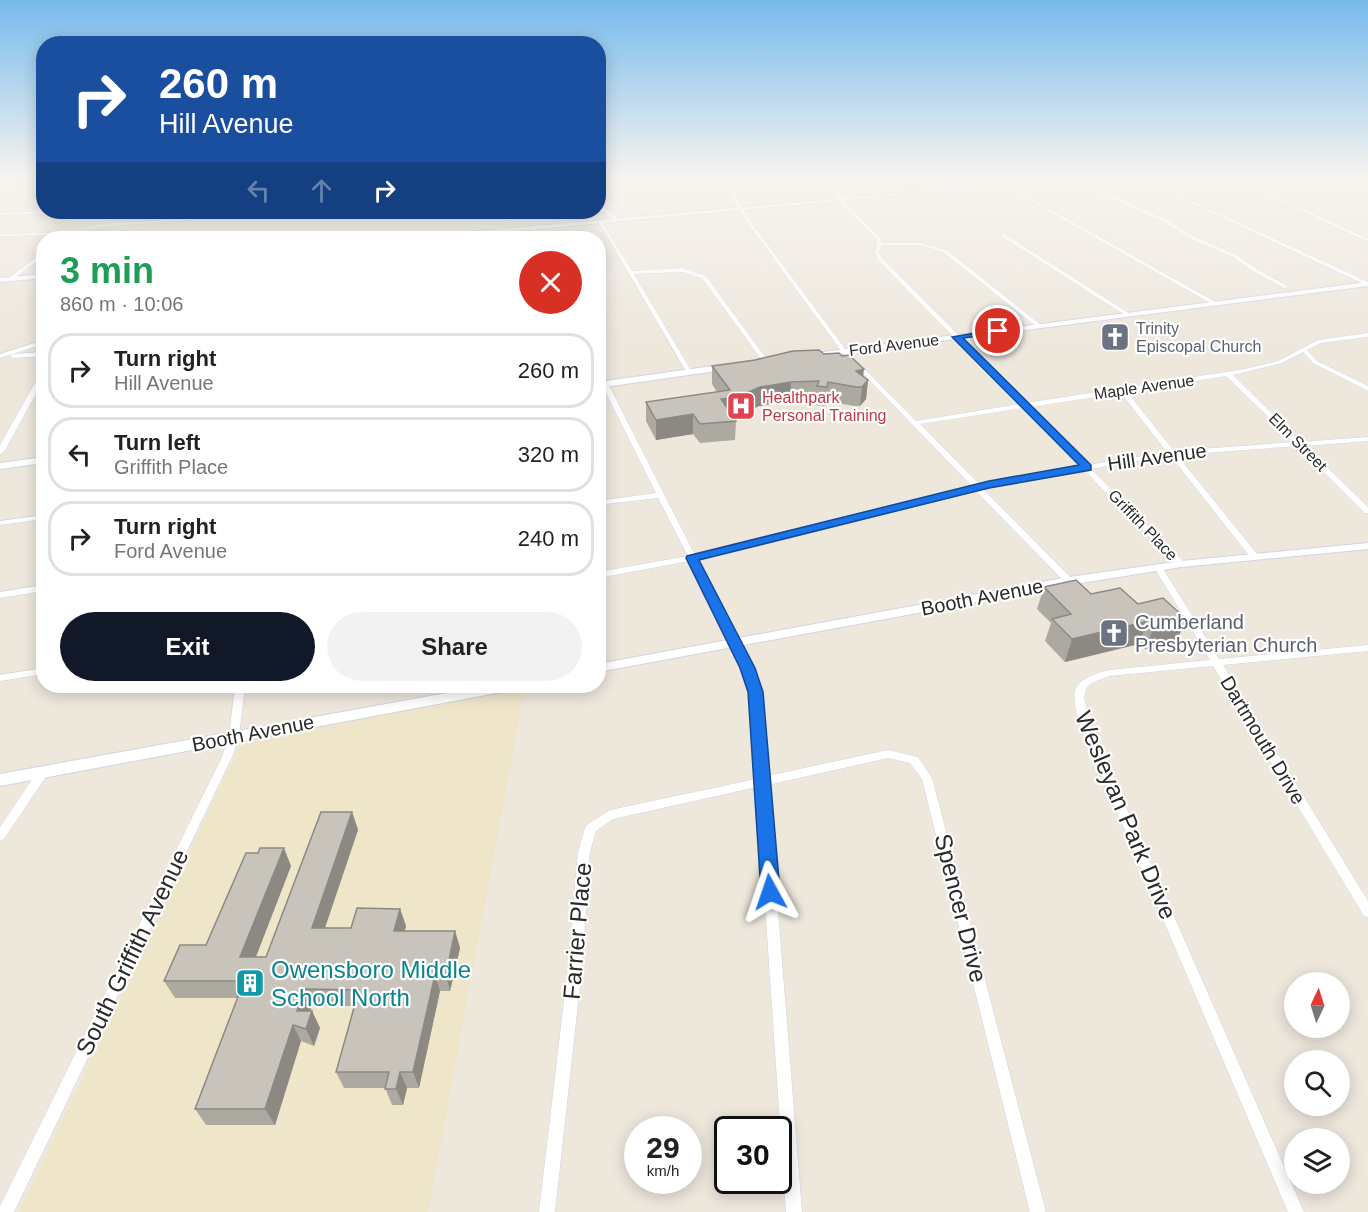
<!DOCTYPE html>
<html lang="en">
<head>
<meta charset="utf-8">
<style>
	:root { --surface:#fff; --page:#f2f2f2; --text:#222; --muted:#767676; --line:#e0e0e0; --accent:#111827 }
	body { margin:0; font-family:Helvetica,sans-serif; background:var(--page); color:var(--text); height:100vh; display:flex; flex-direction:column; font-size:22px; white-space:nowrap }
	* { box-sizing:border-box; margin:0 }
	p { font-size:20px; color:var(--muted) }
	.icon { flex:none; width:33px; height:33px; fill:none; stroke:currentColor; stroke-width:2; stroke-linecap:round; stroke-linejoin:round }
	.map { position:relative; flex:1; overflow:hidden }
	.panel { position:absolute; left:36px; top:231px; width:570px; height:462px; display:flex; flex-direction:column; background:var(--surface); border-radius:24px; box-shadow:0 3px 15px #0003 }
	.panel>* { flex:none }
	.hud { position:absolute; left:36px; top:36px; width:570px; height:183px; border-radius:24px; box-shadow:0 3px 15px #0003; background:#1a4fa0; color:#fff; overflow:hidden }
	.needle { width:39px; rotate:4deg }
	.controls { position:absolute; left:1284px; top:972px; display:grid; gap:12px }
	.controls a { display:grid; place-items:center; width:66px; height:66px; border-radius:50%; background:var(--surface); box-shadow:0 3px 15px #0003; font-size:30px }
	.speed { position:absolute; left:624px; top:1116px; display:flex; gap:12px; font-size:30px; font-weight:700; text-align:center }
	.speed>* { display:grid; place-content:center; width:78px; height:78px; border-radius:50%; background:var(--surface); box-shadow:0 3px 15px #0003; line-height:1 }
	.speed small { font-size:15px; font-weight:400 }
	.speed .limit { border:3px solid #111; border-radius:9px; background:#fff; color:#111 }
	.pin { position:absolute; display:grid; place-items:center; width:51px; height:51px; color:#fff; margin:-26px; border:3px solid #fff; border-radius:50%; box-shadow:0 2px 6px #0007 }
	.me { position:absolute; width:66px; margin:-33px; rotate:355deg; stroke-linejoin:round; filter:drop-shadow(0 0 4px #0008) }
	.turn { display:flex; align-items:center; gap:21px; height:126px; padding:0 24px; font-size:27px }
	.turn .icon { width:78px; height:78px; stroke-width:2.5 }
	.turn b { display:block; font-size:42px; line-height:51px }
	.lanes { display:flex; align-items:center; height:57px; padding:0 24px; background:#0003; justify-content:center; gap:30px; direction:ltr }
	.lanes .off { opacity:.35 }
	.round { display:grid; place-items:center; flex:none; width:63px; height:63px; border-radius:32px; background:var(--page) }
	.headline { display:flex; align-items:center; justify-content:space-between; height:102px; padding:0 24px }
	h1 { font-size:36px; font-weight:800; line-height:45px; color:#1e9e55 }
	.cta { display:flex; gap:12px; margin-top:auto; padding:12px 24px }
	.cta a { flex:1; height:69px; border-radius:36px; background:var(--accent); color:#fff; font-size:24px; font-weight:800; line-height:69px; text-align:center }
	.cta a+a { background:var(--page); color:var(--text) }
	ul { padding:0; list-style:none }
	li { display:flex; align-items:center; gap:18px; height:75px; margin:0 12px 9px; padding:0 12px; border:3px solid var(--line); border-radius:24px }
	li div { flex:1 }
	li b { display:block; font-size:22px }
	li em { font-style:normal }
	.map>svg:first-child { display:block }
	.education { fill:#efe6ca }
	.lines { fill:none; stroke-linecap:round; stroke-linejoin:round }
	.street-casing { stroke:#d1d3e3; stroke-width:1 }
	.secondary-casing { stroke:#d1d3e3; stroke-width:2 }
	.street { fill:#fff; fill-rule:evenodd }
	.secondary { fill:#fff; fill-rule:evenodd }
	.wall { fill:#aca9a1 }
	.shaded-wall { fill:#8c8983 }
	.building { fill:#c8c4bb; stroke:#8c8983; stroke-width:1.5 }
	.route { fill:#1a73e8; stroke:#114b97; stroke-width:1.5 }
	.labels { text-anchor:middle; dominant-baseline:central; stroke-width:4.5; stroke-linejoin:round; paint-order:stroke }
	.far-worship-label { font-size:16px; fill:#5b616d; stroke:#fff; text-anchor:start }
	.far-street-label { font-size:16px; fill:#2a2a2a; stroke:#fff }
	.far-health-label { font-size:16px; fill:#be3a42; stroke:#fff; text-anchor:start }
	.street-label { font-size:20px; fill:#2a2a2a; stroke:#fff }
	.worship-label { font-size:20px; fill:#5b616d; stroke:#fff; text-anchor:start }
	.near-street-label { font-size:24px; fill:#2a2a2a; stroke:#fff }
	.near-culture-label { font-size:24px; fill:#0d838f; stroke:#fff; text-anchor:start }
</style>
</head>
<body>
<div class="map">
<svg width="1368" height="1212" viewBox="0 0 1368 1212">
	<rect width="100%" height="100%" fill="#ede7dc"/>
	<polygon class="education" points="525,687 428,1212 19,1212 241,743"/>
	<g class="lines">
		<g class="street-casing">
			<g id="street">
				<polygon points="685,178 704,178 643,184 641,183"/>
				<path d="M722,178H726L748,218L846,350L916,421L1020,404L879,261L875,253L877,239L842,206L826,178H830L846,204L881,238V243H920L947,250L1041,325V327H1037L943,252L920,245H881L879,253L883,259L1026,403L1245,369L1278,361L1318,340L1368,333V337L1321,343L1307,350L1317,361L1368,386V391L1313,363L1303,352L1282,363L1233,375L1301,442L1368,437V441L1305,446L1368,507V513H1365L1298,446L1177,455L1257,554L1258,556L1257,558H1251L1170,455L1091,469L1184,562L1185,564L1181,567L1178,566L1084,470L982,488L1072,579L1073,581L1072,583H1066L975,490L697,559L753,668L760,691L767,776L888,750L918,757L932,778L1046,1212H1030L922,779L910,763L888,758L768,785L802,1212H786L757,787L613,819L596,831L590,852L582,967L555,1212H539L568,967L578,852L585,828L587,825L610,810L756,779L750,691L743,668L690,561L598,578V572L688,556L658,498L598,505V501L656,493L598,377V368L601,370L695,555L972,486L842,352L744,218ZM1226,376L1294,442L1174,451L1127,392ZM1121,393L1167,452L1088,465L1030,407ZM1023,408L1080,466L979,484L920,424Z"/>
				<polygon points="862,178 866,178 882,195 882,197 878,197"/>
				<polygon points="1072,178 1074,178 1081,187 1114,196 1168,220 1195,237 1237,255 1255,268 1289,287 1284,288 1251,270 1233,257 1191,239 1164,222 1110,198 1079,189"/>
				<polygon points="1137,178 1143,178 1368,282 1368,286"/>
				<polygon points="1231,178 1237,178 1368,239 1368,242"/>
				<polygon points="1004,184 1006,184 1217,303 1212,304 1004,186"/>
				<polygon points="19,191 17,193 0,195 0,193"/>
				<polygon points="598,203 619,219 619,221 615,221 598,207"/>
				<polygon points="44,211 62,212 60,213 0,215 0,213"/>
				<polygon points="213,212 233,212 231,213 217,213 199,219 180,221 99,227 82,231 67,238 62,238 67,235 0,236 0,234 74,232 99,224 180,219 199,216"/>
				<polygon points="598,221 602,222 632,271 682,268 706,276 768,361 768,363 764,363 702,278 682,272 634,274 692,372 687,373"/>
				<polygon points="532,227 536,227 541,238 537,238"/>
				<polygon points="1001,234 1005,234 1130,314 1125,315 1001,236"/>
				<polygon points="44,252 44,256 12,280 8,280 8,278"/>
				<polygon points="44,340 44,344 0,358 0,354"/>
				<polygon points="44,352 44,356 13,358 10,356 13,354"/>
				<polygon points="44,370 44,379 4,452 0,454 0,445 41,372"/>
				<polygon points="44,515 44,519 0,525 0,521"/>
				<path d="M1158,564L1162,567L1219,659L1368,645V651L1223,665L1368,901V917L1364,916L1213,666L1109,676L1092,683L1087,687L1084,697L1090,725L1304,1212H1288L1080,725C1069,689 1072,680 1109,670L1210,660L1154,567Z"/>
				<polygon points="44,585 44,591 0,598 0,592"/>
				<polygon points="44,668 44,674 0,681 0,675"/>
				<polygon points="235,686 245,686 239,736 232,757 14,1212 0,1212 0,1206 222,757 229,736"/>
				<polygon points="43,768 47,769 48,772 47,775 4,839 0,841 0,827 39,769"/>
			</g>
		</g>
		<g class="secondary-casing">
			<g id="secondary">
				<polygon points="1064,178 1087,178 442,238 423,238 426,236"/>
				<polygon points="44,274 44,278 0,282 0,278"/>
				<polygon points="1368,282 1368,286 807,358 803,356 807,354"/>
				<polygon points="727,364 731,367 730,369 598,388 598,382"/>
				<polygon points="44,457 44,463 0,469 0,463"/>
				<polygon points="1368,543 1368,549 1181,567 1069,585 598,672 598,664 1069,577 1181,561"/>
				<polygon points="485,686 514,686 512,689 507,691 0,786 0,774"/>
			</g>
		</g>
		<use href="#street" class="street"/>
		<use href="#secondary" class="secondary"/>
	</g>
	<g class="wall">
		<polygon points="824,354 868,380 866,399 860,406 854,406 826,401 825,406 815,405 816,400 790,401 759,406 733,417 736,421 735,440 700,443 693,434 656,440 646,421 646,402 717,392 712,384 712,366"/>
		<polygon points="1044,587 1091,594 1120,588 1177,641 1145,649 1139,644 1065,662 1045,641 1051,623 1037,609"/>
		<polygon points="352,812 358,830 325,928 351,928 400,909 406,926 404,931 455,931 460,948 450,991 440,991 419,1088 407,1088 403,1105 392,1105 385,1088 344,1088 336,1072 354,1006 312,1006 310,1011 312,1011 320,1028 314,1046 301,1041 275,1125 206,1125 195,1109 238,998 175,998 164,981 206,945 291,866 256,957 266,957"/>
	</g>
	<g class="shaded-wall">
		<polygon points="864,369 862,387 856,371"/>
		<polygon points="868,380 866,399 860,406 862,387"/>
		<polygon points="791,382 790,401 759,406 736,417 721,419 721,399 760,387"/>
		<polygon points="693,414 693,434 656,440 656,420"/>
		<polygon points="1186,619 1177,641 1145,649 1154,627"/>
		<polygon points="1148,621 1139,644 1065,662 1072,639"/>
		<polygon points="352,812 358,830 319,945 312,928"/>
		<polygon points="284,848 291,866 249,974 240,957"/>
		<polygon points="400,909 406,926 400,948 394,931"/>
		<polygon points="455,931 460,948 450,991 446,975"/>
		<polygon points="435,975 440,991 419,1088 413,1072"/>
		<polygon points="304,989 312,1006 305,1028 297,1011"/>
		<polygon points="312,1011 320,1028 314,1046 306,1029"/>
		<polygon points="293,1025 301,1041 275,1125 265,1109"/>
		<polygon points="400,1072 407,1088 403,1105 396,1089"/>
	</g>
	<g class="building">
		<polygon points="819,350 824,354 839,353 842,356 849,355 864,369 856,371 868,380 862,387 856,387 828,382 827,387 817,386 819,381 791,382 760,387 737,397 721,399 736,421 700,424 693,414 656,420 646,402 730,390 712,366 755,360 793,351"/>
		<polygon points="1076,580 1091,594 1120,588 1138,604 1163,598 1186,619 1154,627 1148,621 1072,639 1052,619 1071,614 1044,587"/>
		<polygon points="321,812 352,812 312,928 351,928 357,908 400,909 394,931 455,931 446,975 435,975 413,1072 400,1072 396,1089 385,1089 389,1072 336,1072 359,990 304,989 297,1011 312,1011 306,1029 293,1025 265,1109 195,1109 244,981 164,981 180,945 206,945 246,853 258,853 260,848 284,848 240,957 266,957"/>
	</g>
	<linearGradient id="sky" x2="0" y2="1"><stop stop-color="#76baec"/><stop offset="0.51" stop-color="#f7f4ef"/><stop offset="1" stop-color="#f7f4ef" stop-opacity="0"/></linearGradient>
	<rect width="1368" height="348" fill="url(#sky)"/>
	<polygon class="route" points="998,329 1001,329 1001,333 963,338 1091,465 1091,470 989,488 699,560 755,668 763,692 780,892 777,898 770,900 764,898 761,892 748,692 740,668 686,558 687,556 989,481 1079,465 952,337"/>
	<defs>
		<g id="church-square" transform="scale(1.5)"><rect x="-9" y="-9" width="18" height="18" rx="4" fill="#6b7280" stroke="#fff"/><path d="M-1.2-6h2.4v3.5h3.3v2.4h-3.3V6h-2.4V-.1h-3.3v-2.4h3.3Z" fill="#fff"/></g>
		<g id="hospital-square" transform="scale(1.5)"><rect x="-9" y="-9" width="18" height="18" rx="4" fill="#e0444e" stroke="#fff"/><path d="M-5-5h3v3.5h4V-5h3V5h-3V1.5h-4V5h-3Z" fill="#fff"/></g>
		<g id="building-square" transform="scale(1.5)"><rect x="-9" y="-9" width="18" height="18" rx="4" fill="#0f9aa8" stroke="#fff"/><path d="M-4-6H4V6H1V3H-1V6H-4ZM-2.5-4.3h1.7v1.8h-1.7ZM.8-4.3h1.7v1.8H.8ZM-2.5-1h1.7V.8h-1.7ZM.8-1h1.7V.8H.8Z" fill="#fff"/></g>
	</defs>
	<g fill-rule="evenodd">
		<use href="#church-square" x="1115" y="337"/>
		<use href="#hospital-square" x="741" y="406"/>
		<use href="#church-square" x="1114" y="633"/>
		<use href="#building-square" x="250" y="983"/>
	</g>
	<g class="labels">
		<g class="far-worship-label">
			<text x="1136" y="328">Trinity<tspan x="1136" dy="18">Episcopal Church</tspan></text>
		</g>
		<g class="far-street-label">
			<text transform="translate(894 345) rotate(-7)">Ford Avenue</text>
			<text transform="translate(1144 387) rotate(-8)">Maple Avenue</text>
			<text transform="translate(1298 442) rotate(45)">Elm Street</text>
			<text transform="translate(1143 525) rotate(46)">Griffith Place</text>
		</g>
		<g class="far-health-label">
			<text x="762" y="397">Healthpark<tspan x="762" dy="18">Personal Training</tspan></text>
		</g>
		<g class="street-label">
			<text transform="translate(1157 457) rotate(-8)">Hill Avenue</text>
			<text transform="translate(982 597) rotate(-11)">Booth Avenue</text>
			<text transform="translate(253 733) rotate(-11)">Booth Avenue</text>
			<text transform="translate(1263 740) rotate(59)">Dartmouth Drive</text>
		</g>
		<g class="worship-label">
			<text x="1135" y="622">Cumberland<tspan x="1135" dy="23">Presbyterian Church</tspan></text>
		</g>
		<g class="near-street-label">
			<text transform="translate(1126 815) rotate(67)">Wesleyan Park Drive</text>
			<text transform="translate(961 908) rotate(76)">Spencer Drive</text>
			<text transform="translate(577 931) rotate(-85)">Farrier Place</text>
			<text transform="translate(132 952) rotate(-64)">South Griffith Avenue</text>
		</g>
		<g class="near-culture-label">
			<text x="271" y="969">Owensboro Middle<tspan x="271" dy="28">School North</tspan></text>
		</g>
	</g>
</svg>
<div class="controls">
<a><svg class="needle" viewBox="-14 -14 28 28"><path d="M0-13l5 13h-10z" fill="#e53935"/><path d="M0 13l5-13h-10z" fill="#767676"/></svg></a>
<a><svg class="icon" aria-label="search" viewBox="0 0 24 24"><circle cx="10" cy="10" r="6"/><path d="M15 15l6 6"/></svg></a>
<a><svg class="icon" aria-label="layers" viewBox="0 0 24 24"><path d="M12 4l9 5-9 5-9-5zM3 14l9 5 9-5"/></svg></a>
</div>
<div class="speed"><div>29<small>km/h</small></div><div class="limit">30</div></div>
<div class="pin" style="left:998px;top:331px;background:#d93025"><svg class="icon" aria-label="arrive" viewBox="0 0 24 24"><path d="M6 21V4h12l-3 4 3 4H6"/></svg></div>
<svg class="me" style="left:770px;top:892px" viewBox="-20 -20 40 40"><path d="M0-17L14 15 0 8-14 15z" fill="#1a73e8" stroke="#fff" stroke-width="4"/></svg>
<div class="hud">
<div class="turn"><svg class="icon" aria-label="right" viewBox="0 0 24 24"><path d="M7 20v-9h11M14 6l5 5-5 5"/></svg><div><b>260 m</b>Hill Avenue</div></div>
<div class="lanes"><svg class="icon off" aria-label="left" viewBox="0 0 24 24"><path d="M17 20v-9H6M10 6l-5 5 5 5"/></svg><svg class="icon off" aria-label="ahead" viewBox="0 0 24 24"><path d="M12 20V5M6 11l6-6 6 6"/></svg><svg class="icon" aria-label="right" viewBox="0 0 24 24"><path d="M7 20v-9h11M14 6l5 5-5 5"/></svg></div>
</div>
<section class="panel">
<div class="headline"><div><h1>3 min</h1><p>860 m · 10:06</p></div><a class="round" style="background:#d93025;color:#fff"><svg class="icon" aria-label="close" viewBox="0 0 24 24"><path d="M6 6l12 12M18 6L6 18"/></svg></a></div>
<ul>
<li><svg class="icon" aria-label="right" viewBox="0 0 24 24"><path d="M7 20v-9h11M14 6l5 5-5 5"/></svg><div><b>Turn right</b><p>Hill Avenue</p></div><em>260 m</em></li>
<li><svg class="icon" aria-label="left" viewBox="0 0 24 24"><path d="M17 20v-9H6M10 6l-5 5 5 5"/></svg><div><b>Turn left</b><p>Griffith Place</p></div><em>320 m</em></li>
<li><svg class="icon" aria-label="right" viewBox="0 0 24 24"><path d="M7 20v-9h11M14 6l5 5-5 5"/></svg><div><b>Turn right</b><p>Ford Avenue</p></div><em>240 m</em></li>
</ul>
<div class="cta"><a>Exit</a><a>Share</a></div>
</section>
</div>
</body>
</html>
